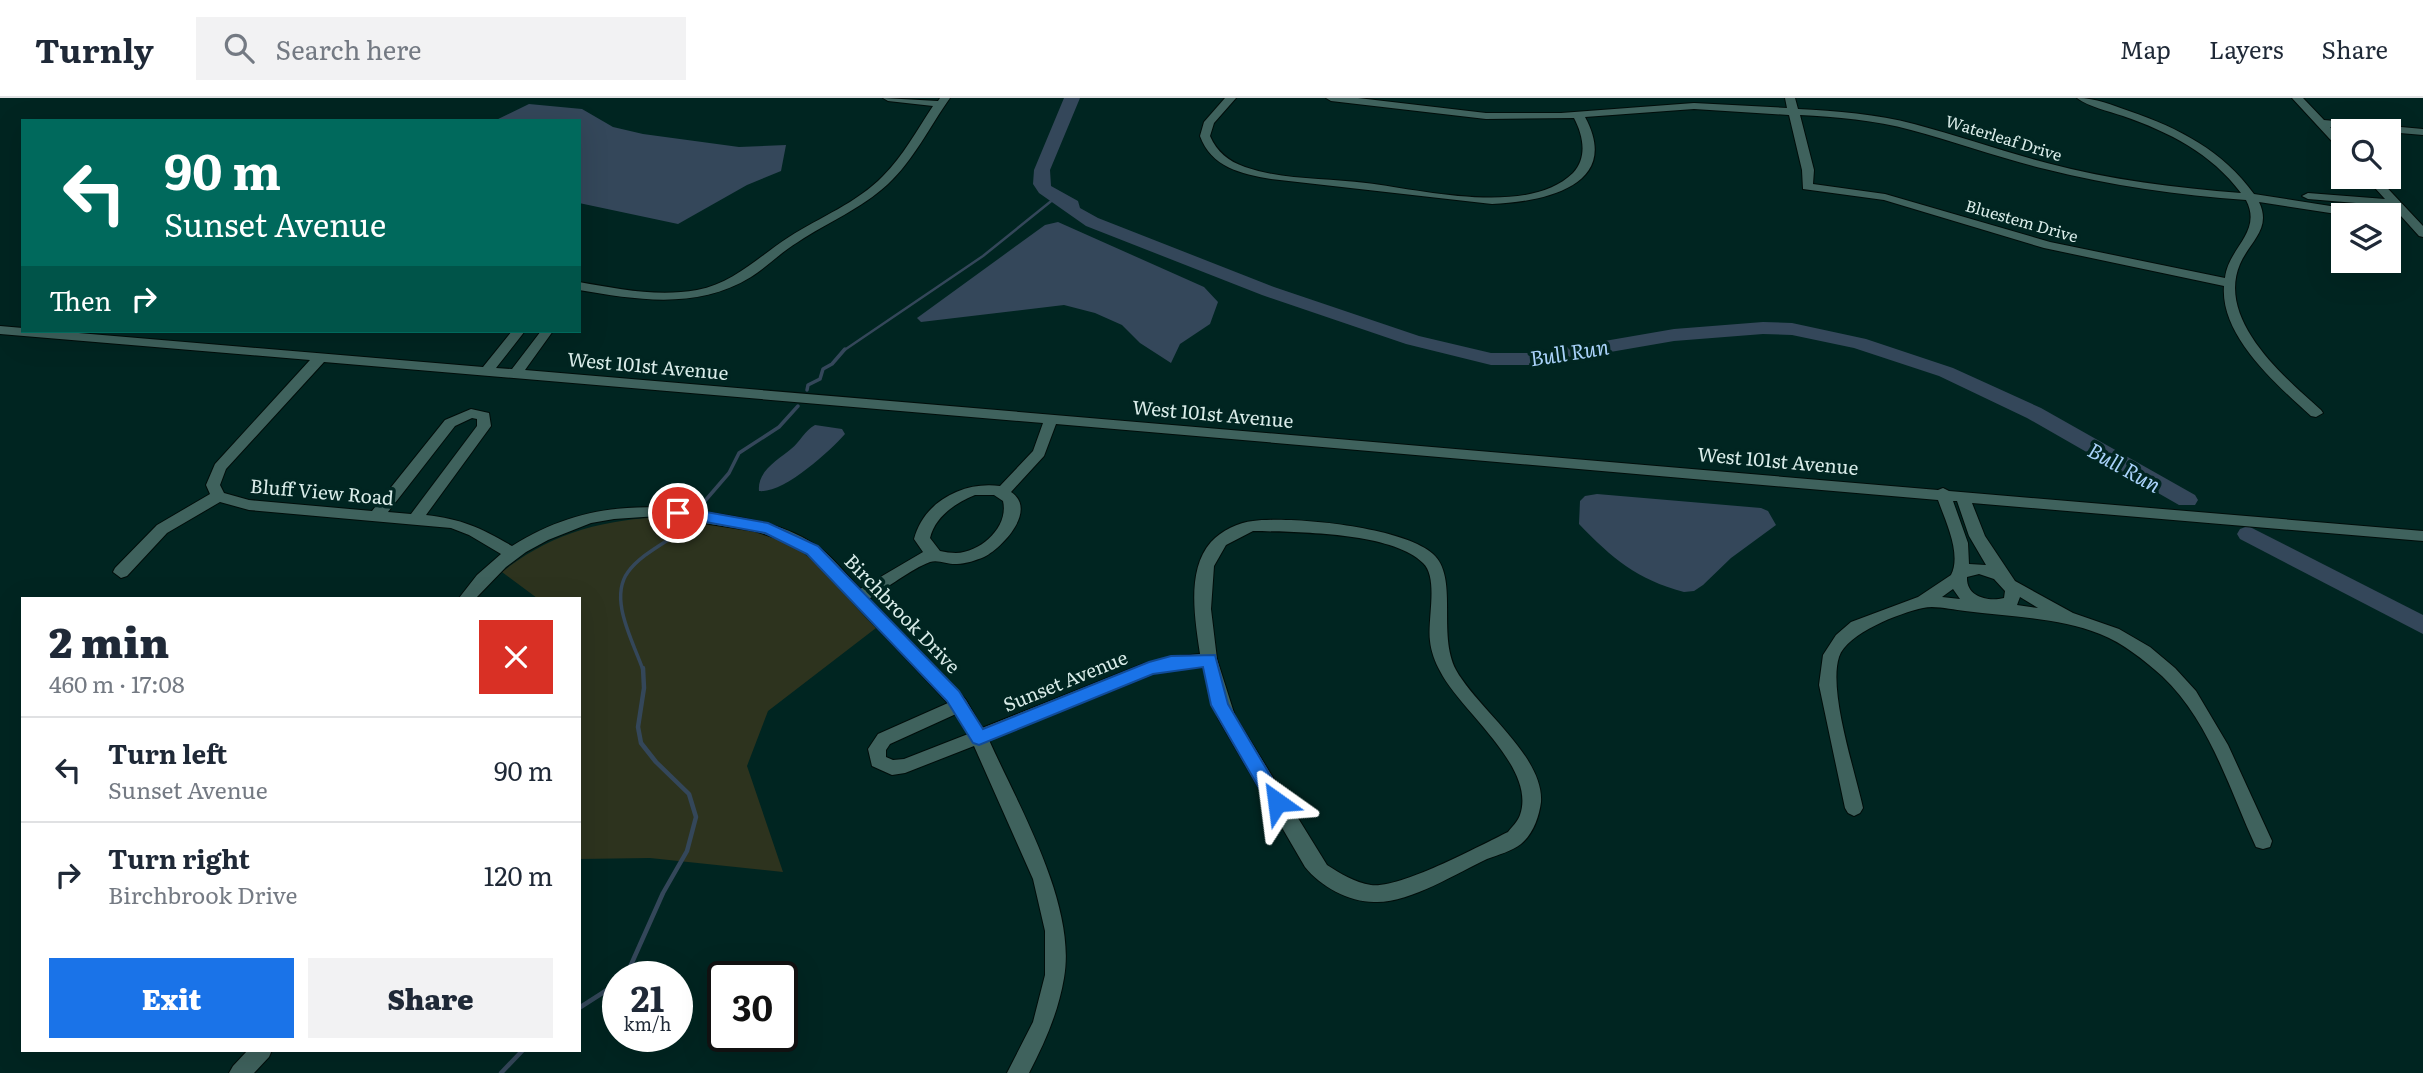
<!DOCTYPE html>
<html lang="en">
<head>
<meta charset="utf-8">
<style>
	:root { --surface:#fff; --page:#f2f2f3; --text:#1f2937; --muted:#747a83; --line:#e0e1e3; --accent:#1a73e8 }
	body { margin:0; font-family:Literata,serif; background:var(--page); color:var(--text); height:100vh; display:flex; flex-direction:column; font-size:26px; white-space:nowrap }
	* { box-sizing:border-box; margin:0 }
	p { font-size:23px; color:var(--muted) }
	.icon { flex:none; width:38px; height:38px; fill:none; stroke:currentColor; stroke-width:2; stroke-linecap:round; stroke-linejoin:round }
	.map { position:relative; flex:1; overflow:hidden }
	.details { position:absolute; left:21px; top:499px; width:560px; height:455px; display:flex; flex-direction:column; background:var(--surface); border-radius:0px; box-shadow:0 7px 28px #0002 }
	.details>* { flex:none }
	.hud { position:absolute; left:21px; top:21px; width:560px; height:214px; border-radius:0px; box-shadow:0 7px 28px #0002; background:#00695c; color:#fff; overflow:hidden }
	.buttons { position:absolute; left:2331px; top:21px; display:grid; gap:14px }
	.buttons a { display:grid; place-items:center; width:70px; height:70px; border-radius:0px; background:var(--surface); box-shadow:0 7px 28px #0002; font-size:35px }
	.speed { position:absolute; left:602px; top:863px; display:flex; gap:14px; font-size:35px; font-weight:700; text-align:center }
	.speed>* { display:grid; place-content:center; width:91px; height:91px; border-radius:50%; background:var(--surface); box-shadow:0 7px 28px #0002; line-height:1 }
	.speed small { font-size:18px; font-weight:400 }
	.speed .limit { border:4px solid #111; border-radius:10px; background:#fff; color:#111 }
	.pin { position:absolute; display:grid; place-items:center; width:60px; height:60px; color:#fff; margin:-30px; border:4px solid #fff; border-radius:50%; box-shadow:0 2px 7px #0007 }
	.me { position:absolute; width:77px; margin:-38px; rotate:329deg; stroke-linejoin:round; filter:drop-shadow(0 0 5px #0008) }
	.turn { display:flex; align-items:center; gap:24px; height:147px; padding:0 28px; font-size:32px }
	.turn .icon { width:91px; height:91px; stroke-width:2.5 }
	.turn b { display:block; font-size:49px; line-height:60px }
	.then { display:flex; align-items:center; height:66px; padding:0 28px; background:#0003; gap:14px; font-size:26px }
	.round { display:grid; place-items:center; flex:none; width:74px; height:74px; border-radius:0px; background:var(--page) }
	.summary { display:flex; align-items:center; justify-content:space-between; height:119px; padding:0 28px }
	h1 { font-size:42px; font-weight:800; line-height:52px }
	.action { display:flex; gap:14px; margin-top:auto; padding:14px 28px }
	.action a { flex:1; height:80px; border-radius:0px; background:var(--accent); color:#fff; font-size:28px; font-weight:800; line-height:80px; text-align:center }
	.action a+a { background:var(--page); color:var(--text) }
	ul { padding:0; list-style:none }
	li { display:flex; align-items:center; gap:21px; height:105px; padding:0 28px; border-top:2px solid var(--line) }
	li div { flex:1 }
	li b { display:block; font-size:26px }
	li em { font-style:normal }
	header { display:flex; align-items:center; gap:42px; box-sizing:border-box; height:98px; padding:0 35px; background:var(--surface); border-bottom:2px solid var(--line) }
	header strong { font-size:33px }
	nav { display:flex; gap:38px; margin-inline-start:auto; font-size:24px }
	.search { width:490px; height:63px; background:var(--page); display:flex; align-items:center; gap:18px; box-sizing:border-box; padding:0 24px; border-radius:0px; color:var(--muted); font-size:26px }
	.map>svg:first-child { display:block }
	.green { fill:#2d331e }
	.water { fill:#34475a }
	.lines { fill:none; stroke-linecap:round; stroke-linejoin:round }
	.stream-far2 { stroke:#34475a; stroke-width:2.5 }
	.stream-far1 { stroke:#34475a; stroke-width:3.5 }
	.stream { stroke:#34475a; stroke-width:4.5 }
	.river { fill:#34475a; fill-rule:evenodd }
	.minor-casing { stroke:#000d0a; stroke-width:2 }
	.minor { fill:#3f625d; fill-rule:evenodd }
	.route { fill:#1a73e8; stroke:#114b97; stroke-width:2 }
	.labels { text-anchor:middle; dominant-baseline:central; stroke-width:7; stroke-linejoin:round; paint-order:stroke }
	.far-street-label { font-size:16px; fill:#d9ece9; stroke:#002521 }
	.street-label { font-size:19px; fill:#d9ece9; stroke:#002521 }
	.water-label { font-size:21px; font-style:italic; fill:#a9d2fa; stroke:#002521 }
</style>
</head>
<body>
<header>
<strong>Turnly</strong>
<div class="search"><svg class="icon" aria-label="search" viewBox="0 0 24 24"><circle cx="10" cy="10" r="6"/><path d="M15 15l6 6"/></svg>Search here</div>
<nav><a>Map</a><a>Layers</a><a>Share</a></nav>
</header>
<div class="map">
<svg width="2423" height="975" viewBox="0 0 2423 975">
	<rect width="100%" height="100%" fill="#002521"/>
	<path class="green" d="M666,419C701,424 761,428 792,447C824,467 848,503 876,530L768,613L747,668L783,774L650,760L579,761V500H537L502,474C551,435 604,421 666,419Z"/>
	<g class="water">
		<polygon points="529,6 582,11 613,29 643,36 739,49 786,47 781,73 747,87 678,126 579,105 579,23 494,23"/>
		<polygon points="1058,124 1204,189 1218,204 1210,226 1180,246 1171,265 1140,245 1122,227 1095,215 1064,207 921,224 917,220 1045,127"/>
		<path d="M815,327L842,331L845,336C829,354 783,396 759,393C757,373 778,362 791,351C800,344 805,332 815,327Z"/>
		<path d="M1597,396L1761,410L1768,413L1776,427L1731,460L1703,487L1694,493L1684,494C1636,481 1613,461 1579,426L1580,403L1585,398Z"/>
	</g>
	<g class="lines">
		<polyline class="stream-far2" points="843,253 983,158 1055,100"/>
		<g class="stream-far1">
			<polyline points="807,292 808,287 820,281 823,271 832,266 845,251"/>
			<polyline points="704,404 729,375 739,355 779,329 798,308"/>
			<path d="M643,572C634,545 608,501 628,474C641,456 667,444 684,431"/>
		</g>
		<g class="stream">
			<polyline points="626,878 663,795 687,753 696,719 689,696 656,664 641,645 638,629 644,590 643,570"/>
			<polyline points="579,910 618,885"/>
			<polyline points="501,975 523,952"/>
		</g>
		<g class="river">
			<polygon points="1064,0 1080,0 1050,72 1051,88 1078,103 1080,110 1098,120 1274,189 1419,238 1491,255 1535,255 1674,231 1763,224 1792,225 1866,241 1953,270 2041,310 2195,397 2198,402 2195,407 2179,407 2027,320 1939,278 1854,250 1792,237 1763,236 1674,243 1535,267 1491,267 1406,246 1262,197 1086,128 1039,95 1033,86 1034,72"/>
			<polygon points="2248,428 2423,517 2423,536 2240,441 2237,436 2240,431"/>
		</g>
		<g class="minor-casing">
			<g id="minor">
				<path d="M883,0L938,3L940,0H950C930,28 913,63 888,86C861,111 828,124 798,144C781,154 767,169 751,179C697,212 638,202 579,192V184C618,191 658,199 697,192C734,185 758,159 789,139C820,119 857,105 883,78C903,58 917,32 933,8L888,3Z"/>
				<path d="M1225,0H1236L1214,25L1210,38C1217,54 1228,63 1245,69C1282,82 1327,80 1366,85C1424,92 1528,119 1573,75C1588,59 1583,37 1574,20L1486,21L1331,3L1326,0H1358L1486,15H1561L1694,5L1787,10L1785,0H1795L1798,11C1836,13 1877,16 1914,26C1959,38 2002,53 2047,65C2111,82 2176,90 2241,95C2211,55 2169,34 2123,18C2108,13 2089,9 2077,0C2096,0 2112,7 2129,13C2179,30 2223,53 2254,96L2362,113L2368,117H2343L2259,104C2272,131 2250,143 2240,166C2216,222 2285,280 2321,312L2323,315L2316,319L2311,318C2277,287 2220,238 2224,188L2044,150L1884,102L1803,91L1802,72L1789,17L1694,11L1585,19C1623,89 1541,104 1492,106L1271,81C1241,76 1211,69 1200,38L1204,24ZM1800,17C1836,19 1875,22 1911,32C1956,44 2000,60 2045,71C2112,88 2178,97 2246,102C2263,134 2228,150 2225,180L2050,144L1885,96L1813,86L1814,72Z"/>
				<polygon points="2292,0 2303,0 2324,22 2423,31 2423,37 2330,29 2343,43 2343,52 2339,51"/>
				<polygon points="2365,79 2377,79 2423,128 2423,139 2419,138 2392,108 2308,101 2302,98 2308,95 2385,101"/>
				<path d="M0,228L23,230V233H55L483,269L512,233H525L496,270L512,271L541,233H553L525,272L1938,392L1943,390L1949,393L2423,433V443L1972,405L1985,438L2015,483L2073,515L2119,531L2150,549L2175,570L2196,593L2228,647L2272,743L2270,749L2263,751L2256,749C2229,691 2210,623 2162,578C2144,562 2123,545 2100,536C2058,519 2011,519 1965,513C1953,512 1935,507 1923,510C1900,515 1847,535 1839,559C1828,593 1855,673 1863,710L1860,715L1854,718L1848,715L1845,710L1819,587L1823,557L1836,537L1851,524L1918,499L1951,477C1962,456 1945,422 1938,402L1056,326L1044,358L1011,394C1038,412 1002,450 984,459C977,462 965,466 957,466C949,467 938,461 930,464C911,471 887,490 869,501L966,602L982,630L1143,566L1171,559L1200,556C1195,522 1186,472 1211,444C1221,433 1239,424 1253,423C1293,418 1403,429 1433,456C1459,479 1437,536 1456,572C1477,610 1544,658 1541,704C1539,719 1533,736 1521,746C1512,753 1498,757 1487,761C1457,775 1408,806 1374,804C1349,804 1320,788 1305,769L1218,620L1203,569L1171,571L1153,576L989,642C1018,707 1077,807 1064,880C1058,915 1045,944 1029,975H1007L1033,924L1045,877V833L1033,781L974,648L905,675L892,677L872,668L868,651L878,636L948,605L808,456L785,443L755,433L658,418L614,421L591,425L548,442L526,454L506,469L476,500H459L477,477L501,456L469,437L451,430L249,412L220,404L167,435L127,478L121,480L113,474L115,470L157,427L210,396L206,387L215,366L310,262L0,236ZM324,264L1043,325L1033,353L1000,388C964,383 924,403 914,441L923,454L860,491C846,477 831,456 814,446C785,427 751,421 718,416C644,403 578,406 512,448C481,430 462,421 426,417L491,328L489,315L471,311L445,322L372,413L249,402L224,395L220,387L226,371ZM472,320L477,321V328L411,416L388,414L455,328ZM975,397H994L1003,403C1009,428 982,454 956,455C951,455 945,454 940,453L930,440C935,419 955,405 975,397ZM1953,403H1957L1969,438L1986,467L1969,466L1968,445ZM1253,433C1296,434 1392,434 1423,465C1439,480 1427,522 1430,543C1431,553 1435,564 1440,573C1460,613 1537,669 1520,717C1518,723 1512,729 1508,734C1479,748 1400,791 1371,787C1354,784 1341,776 1327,767L1235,618L1217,561L1211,511L1214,468L1226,447ZM1979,476L1994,481L2005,493L2004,500C1988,504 1966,499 1967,479ZM1953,491L1960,501L1942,499ZM2020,499L2038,510L2017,507ZM956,616L968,636L904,661L893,662L886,659V652L890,646Z"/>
				<polygon points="248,952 272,952 269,959 254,975 229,975 233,968"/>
			</g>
		</g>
		<use href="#minor" class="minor"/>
	</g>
	<polygon class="route" points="678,409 768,425 818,448 959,593 983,631 1149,564 1171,558 1215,557 1228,606 1286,704 1283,709 1270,709 1211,607 1203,569 1153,576 979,647 973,645 947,603 807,456 765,435 673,418 673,411"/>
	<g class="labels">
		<g class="far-street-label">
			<text transform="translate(2004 39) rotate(17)">Waterleaf Drive</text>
			<text transform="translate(2022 122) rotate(16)">Bluestem Drive</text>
		</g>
		<g class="street-label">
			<text transform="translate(648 267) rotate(5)">West 101st Avenue</text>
			<text transform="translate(1213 315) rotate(5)">West 101st Avenue</text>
			<text transform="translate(1778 362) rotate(5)">West 101st Avenue</text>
			<text transform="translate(322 393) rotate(5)">Bluff View Road</text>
			<text transform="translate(903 515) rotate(46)">Birchbrook Drive</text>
			<text transform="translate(1065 582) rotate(-22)">Sunset Avenue</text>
		</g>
		<g class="water-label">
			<text transform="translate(1569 253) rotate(-9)">Bull Run</text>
			<text transform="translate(2125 368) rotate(29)">Bull Run</text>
		</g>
	</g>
</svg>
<div class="buttons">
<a><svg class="icon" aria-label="search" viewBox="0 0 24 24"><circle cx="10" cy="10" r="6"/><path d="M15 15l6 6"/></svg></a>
<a><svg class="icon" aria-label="layers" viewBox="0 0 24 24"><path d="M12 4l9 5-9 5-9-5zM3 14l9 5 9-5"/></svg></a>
</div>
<div class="speed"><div>21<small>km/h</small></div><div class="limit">30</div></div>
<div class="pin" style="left:678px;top:415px;background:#d93025"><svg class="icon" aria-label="arrive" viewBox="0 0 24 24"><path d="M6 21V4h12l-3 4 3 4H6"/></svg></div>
<svg class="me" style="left:1277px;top:704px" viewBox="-20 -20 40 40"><path d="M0-17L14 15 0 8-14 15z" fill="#1a73e8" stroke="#fff" stroke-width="4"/></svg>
<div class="hud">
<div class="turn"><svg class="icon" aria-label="left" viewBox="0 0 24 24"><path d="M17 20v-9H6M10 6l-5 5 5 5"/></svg><div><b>90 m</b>Sunset Avenue</div></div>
<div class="then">Then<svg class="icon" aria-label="right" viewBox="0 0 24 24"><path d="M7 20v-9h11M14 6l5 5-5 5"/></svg></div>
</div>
<section class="details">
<div class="summary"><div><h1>2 min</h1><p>460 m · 17:08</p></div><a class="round" style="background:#d93025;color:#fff"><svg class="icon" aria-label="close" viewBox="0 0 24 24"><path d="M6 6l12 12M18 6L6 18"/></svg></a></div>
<ul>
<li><svg class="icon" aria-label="left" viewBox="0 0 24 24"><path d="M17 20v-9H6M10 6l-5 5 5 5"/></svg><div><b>Turn left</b><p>Sunset Avenue</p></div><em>90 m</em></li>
<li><svg class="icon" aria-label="right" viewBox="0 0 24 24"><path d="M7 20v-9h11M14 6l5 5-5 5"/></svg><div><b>Turn right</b><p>Birchbrook Drive</p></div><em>120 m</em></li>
</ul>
<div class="action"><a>Exit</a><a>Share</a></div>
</section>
</div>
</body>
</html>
